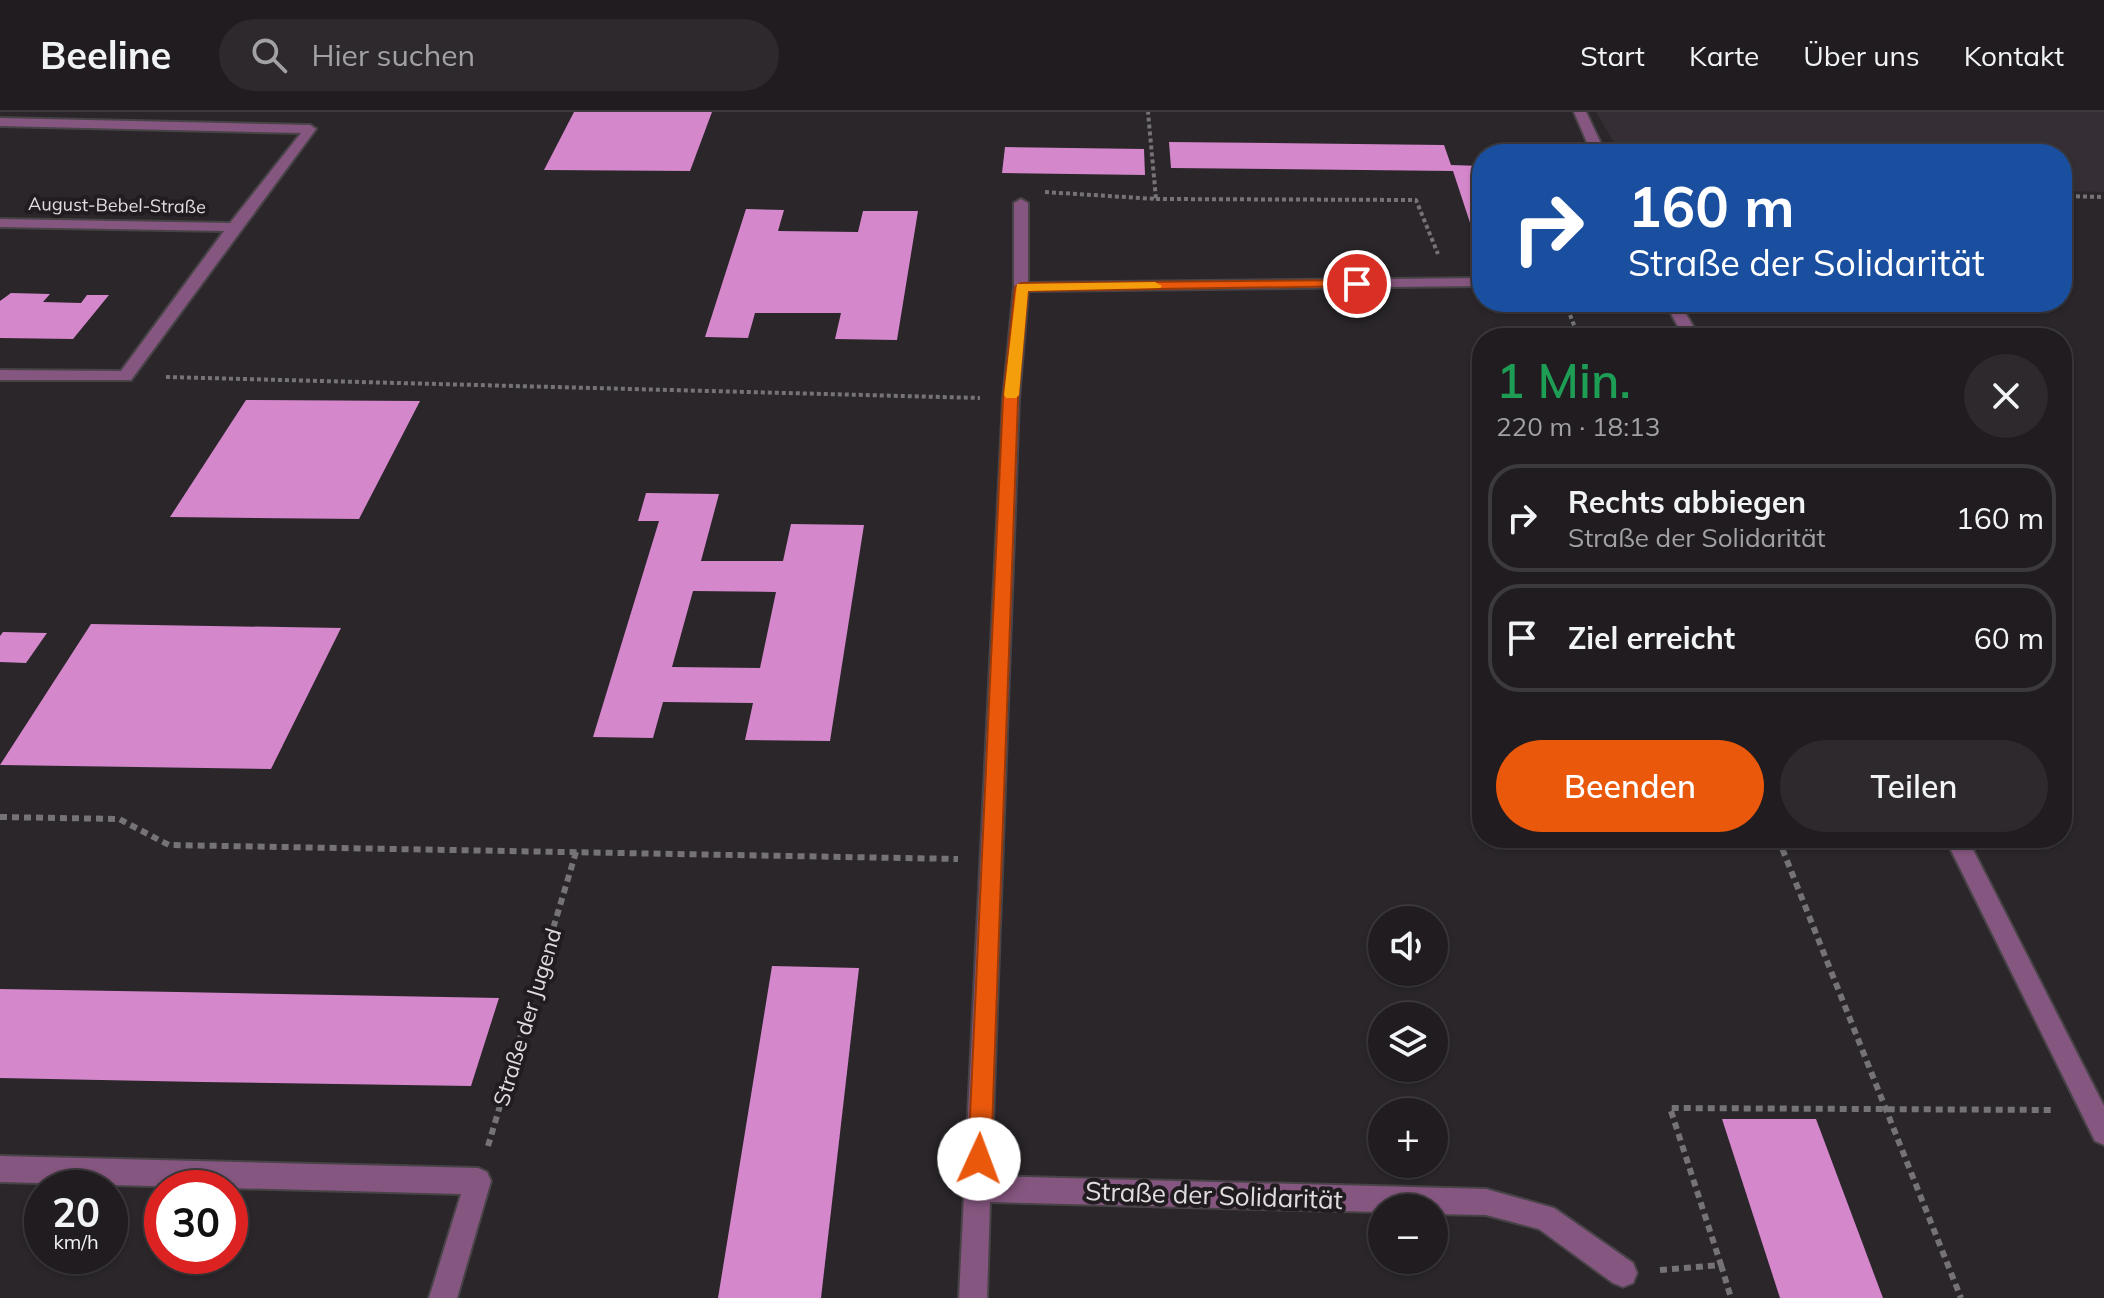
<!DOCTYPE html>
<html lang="de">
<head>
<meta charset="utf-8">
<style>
	:root { --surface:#201c20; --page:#2d292d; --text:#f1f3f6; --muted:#a2a1a5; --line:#3d3a3e; --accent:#ea580c }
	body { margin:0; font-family:Mulish,sans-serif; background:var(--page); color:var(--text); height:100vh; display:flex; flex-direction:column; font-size:30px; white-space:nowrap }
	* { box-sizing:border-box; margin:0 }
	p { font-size:26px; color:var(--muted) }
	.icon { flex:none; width:44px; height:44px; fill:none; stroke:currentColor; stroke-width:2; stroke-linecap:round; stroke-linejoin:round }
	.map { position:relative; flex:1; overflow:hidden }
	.details { position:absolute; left:1472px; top:216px; width:600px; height:520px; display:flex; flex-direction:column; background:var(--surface); border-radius:32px; box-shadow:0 2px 6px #0004,0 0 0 2px var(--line) }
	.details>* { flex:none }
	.hud { position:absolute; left:1472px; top:32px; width:600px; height:168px; border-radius:32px; box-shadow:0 2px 6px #0004,0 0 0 2px var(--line); background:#1a4fa0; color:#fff; overflow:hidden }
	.buttons { position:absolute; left:1368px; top:794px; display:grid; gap:16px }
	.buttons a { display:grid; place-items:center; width:80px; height:80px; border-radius:50%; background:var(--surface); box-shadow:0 2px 6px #0004,0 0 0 2px var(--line); font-size:40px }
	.speed { position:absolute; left:24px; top:1058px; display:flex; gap:16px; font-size:40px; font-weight:700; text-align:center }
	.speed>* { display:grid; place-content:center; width:104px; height:104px; border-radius:50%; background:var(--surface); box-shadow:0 2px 6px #0004,0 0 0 2px var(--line); line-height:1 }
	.speed small { font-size:20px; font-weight:400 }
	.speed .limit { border:12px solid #d22; background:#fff; color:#111 }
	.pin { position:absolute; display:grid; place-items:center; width:68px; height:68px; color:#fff; margin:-34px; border:4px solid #fff; border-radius:50%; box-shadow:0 2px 8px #0007 }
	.me { position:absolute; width:88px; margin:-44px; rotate:2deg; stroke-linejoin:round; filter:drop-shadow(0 0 6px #0008) }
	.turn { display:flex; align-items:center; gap:28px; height:168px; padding:0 24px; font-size:36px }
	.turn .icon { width:104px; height:104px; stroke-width:2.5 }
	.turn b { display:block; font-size:56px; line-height:68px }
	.round { display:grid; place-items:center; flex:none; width:84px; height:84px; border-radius:42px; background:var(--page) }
	.overview { display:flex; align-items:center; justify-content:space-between; height:136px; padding:0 24px }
	h1 { font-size:48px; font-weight:600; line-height:60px; color:#1e9e55 }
	.button { display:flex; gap:16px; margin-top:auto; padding:16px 24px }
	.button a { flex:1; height:92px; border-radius:48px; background:var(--accent); color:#fff; font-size:32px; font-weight:600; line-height:92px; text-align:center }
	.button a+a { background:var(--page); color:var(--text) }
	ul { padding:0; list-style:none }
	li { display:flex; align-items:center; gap:24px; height:108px; margin:0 16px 12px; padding:0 8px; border:4px solid var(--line); border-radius:32px }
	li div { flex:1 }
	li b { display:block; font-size:30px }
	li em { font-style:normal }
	header { display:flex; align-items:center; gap:48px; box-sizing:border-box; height:112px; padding:0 40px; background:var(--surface); border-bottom:2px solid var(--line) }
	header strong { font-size:38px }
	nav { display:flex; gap:44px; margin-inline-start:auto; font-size:28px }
	.search { width:560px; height:72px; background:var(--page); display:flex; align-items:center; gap:20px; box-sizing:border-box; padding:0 28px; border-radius:44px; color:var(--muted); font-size:30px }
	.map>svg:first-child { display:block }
	.built { fill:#362e35 }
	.building { fill:#d487cb; fill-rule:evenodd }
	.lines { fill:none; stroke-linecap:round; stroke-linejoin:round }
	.service-casing { stroke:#474347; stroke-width:4 }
	.minor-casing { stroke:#474347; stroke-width:4 }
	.path-far1 { stroke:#767376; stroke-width:4; stroke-dasharray:4 3; stroke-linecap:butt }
	.path { stroke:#767376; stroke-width:6; stroke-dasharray:7 5; stroke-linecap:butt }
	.service { fill:#85567f; fill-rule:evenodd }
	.minor { fill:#85567f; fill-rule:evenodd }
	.route { fill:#ea580c; stroke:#983908; stroke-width:2 }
	.slow { fill:#f59e0b }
	.labels { text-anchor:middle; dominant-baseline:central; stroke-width:8; stroke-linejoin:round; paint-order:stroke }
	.far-street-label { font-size:18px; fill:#e0dddf; stroke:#211c20 }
	.street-label { font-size:22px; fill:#e0dddf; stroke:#211c20 }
	.near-street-label { font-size:26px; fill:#e0dddf; stroke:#211c20 }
</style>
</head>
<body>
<header>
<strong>Beeline</strong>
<div class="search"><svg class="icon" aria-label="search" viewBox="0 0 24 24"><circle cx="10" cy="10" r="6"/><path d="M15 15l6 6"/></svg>Hier suchen</div>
<nav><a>Start</a><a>Karte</a><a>Über uns</a><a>Kontakt</a></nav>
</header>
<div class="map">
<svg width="2104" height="1186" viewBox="0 0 2104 1186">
	<rect width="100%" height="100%" fill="#2a262a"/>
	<polygon class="built" points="1596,0 2104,0 2104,80 2062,79 2062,42 1621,42"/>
	<g class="building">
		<polygon points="574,0 712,0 690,59 544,58"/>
		<polygon points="1169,30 1444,33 1451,53 1482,54 1482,135 1478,135 1453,59 1171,56"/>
		<polygon points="1005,35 1144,37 1145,63 1002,61"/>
		<polygon points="746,97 784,98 778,119 858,120 863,99 918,99 897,228 835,227 841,201 755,201 748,226 705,225"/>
		<polygon points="11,181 50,182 43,190 81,191 87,183 109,183 73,227 0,226 0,189"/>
		<polygon points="246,288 420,289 359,407 170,405"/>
		<path d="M646,381L719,382L701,449H783L791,412L864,413L830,629L745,628L753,591L663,590L653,626L593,625L659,409H638ZM693,479L776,480L760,556L672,555Z"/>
		<polygon points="91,512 341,516 271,657 0,653"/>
		<polygon points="3,520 47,521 26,551 0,550 0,524"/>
		<polygon points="772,854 859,856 821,1186 718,1186"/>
		<polygon points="0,877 178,880 499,886 471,974 201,970 0,966"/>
		<polygon points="1722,1007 1816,1007 1883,1186 1780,1186"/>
	</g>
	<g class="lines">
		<g class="service-casing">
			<polygon id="service" points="1021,87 1028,91 1028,175 1021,179 1014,175 1014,91"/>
		</g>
		<g class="minor-casing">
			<g id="minor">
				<polygon points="1574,0 1586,0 1606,42 1592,42"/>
				<polygon points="0,6 310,13 316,17 131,268 0,268 0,258 121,259 224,119 0,115 0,107 230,111 301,21 0,14"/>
				<polygon points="1482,166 1482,174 1028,179 1019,287 991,1064 1486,1077 1554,1096 1633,1151 1637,1161 1633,1171 1623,1175 1613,1171 1539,1117 1486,1103 1434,1102 1434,1096 1382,1096 1382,1100 990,1090 987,1186 959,1186 1003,287 1014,175 1021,171"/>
				<polygon points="1665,190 1679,190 1700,226 1684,226"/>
				<polygon points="1945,726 1967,726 2104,994 2104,1033 2095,1029"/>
				<polygon points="0,1044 478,1056 487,1060 491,1069 457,1186 429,1186 461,1082 0,1070"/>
			</g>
		</g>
		<g class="path-far1">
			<polyline points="1045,80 1156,87 1148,0"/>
			<polyline points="2062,84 2104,85"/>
			<polyline points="1156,87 1416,88 1438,142"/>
			<polyline points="1565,190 1579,226"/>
			<polyline points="166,265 980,286"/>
		</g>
		<g class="path">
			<polyline points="0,705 119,707 169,733 958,747"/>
			<polyline points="1778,726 1961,1186"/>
			<polyline points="488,1034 576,740"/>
			<polyline points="1721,1153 1731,1186"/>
			<polyline points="1660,1158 1721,1153 1670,996 2053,998"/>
		</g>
		<use href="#service" class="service"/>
		<use href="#minor" class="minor"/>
	</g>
	<polygon class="route" points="1357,168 1364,172 1362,174 1028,179 1018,287 991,1047 987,1055 979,1058 971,1055 968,1047 1003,287 1015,175 1021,171"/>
	<polygon class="slow" points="1155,170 1162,174 1160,176 1028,179 1019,283 1016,286 1006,286 1004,283 1017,172"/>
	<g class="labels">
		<g class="far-street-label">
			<text transform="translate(117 93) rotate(1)">August-Bebel-Straße</text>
		</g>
		<g class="street-label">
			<text transform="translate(527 905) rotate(-73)">Straße der Jugend</text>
		</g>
		<g class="near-street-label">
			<text transform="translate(1214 1083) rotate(2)">Straße der Solidarität</text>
		</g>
	</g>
</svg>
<div class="buttons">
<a><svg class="icon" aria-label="sound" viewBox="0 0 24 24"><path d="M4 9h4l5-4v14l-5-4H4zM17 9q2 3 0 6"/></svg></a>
<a><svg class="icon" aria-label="layers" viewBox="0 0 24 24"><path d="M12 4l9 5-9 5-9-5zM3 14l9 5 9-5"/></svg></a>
<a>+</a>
<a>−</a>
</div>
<div class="speed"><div>20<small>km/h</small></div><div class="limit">30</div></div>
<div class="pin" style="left:1357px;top:172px;background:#d93025"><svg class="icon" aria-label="arrive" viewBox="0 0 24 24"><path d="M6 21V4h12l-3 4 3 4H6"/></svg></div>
<svg class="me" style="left:979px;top:1047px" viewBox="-20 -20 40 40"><circle r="19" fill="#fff"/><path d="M0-13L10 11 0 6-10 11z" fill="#ea580c"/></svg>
<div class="hud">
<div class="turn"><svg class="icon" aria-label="right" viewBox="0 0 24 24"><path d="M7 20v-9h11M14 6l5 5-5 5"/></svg><div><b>160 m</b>Straße der Solidarität</div></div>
</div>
<section class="details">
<div class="overview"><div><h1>1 Min.</h1><p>220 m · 18:13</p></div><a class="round"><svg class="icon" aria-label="close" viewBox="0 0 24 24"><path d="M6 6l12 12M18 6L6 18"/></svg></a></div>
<ul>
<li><svg class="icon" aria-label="right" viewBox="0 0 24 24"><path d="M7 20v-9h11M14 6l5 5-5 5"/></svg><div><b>Rechts abbiegen</b><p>Straße der Solidarität</p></div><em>160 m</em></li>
<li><svg class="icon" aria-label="arrive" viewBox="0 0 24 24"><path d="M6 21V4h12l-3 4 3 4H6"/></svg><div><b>Ziel erreicht</b></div><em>60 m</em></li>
</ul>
<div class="button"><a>Beenden</a><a>Teilen</a></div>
</section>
</div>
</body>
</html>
